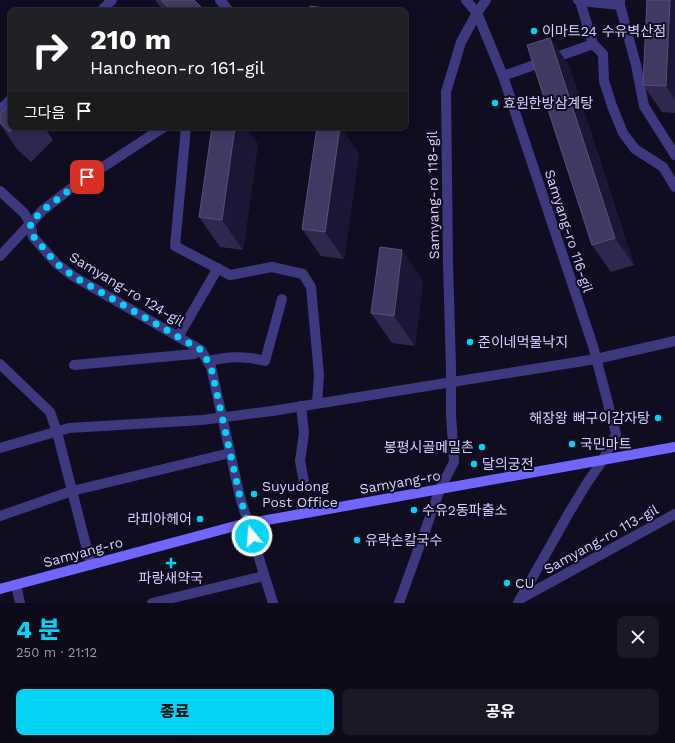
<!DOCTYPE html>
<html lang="ko">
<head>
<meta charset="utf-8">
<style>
	:root { --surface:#0d0a19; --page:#1b1826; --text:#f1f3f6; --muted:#9a9aa2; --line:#2d2b38; --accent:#03d3f5 }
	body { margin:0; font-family:"Work Sans","Noto Sans KR",sans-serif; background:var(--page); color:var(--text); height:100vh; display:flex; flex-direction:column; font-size:15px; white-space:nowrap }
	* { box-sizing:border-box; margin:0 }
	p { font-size:13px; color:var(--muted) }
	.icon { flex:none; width:22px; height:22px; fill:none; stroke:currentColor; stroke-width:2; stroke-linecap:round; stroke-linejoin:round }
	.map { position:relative; height:603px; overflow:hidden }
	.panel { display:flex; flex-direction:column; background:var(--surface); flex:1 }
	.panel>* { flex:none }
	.guide { position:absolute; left:8px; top:8px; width:400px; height:122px; border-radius:8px; box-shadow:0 2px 10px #0003,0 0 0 1px var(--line); background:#202124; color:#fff; overflow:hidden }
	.pin { position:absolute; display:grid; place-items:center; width:34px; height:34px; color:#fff; margin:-17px; border-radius:8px; box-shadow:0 2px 6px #0006 }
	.me { position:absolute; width:44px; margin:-22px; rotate:343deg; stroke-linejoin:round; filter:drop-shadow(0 0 3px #0008) }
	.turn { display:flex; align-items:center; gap:14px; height:84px; padding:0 16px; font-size:18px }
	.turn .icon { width:52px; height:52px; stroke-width:2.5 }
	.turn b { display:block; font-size:28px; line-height:34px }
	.then { display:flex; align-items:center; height:38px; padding:0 16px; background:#0003; gap:8px; font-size:15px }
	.round { display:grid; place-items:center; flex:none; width:42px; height:42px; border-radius:8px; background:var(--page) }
	.summary { display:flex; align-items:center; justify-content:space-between; height:68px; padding:0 16px }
	h1 { font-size:24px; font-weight:800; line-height:30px; color:var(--accent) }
	.button { display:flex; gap:8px; margin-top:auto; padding:8px 16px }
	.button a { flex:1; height:46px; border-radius:8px; background:var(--accent); color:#111; font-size:16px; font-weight:800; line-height:46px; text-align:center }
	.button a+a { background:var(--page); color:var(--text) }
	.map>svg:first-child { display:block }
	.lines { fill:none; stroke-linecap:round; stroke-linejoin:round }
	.minor { stroke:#3e397f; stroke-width:10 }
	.tertiary { stroke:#3e397f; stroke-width:10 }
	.secondary { stroke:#7066fd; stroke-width:10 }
	.wall { fill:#2f274e }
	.shaded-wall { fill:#1c1534 }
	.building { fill:#413961; stroke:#58507a }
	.route { stroke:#03d3f5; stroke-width:7; stroke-dasharray:0 12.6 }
	.poi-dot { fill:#03d3f5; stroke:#110d21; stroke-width:1.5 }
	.labels { text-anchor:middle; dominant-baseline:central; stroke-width:4; stroke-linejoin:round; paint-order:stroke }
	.poi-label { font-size:14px; fill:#d5cefe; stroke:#110d21; text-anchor:start }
	.street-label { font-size:14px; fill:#d5cefe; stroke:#110d21 }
</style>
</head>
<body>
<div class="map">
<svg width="675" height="603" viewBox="0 0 675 603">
	<rect width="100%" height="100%" fill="#110d21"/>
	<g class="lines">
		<g class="minor">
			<polyline points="220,0 229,11"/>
			<polyline points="466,0 477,13 503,76 593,346 616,434 603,460 587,483 570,511 518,603"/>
			<polyline points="578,0 580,1 593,44"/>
			<polyline points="620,0 620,5 636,65 644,106 675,155"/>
			<polyline points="580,1 620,5"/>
			<polyline points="503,76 593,44 603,54 604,81 612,106 623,133 635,149 663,167 675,187"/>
			<polyline points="186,127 175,246 230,275 272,267 303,274 311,287 319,375 317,403"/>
			<polyline points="0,191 24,213 30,223 33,237 57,264 73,276 201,350 211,367 240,497 273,603"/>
			<polyline points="0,256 43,210 74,186 164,127"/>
			<polyline points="178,337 218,268"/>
			<path d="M207,361C229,357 243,355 265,361L282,299"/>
			<polyline points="0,364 50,412 57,432 91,565"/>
			<polyline points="74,365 194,354 201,350"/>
			<polyline points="301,406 304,433 300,461 304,482"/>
			<polyline points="0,448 69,428 202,420 272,411 596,359 675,341"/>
			<polyline points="0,516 72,491 230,453"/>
			<polyline points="16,585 20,603"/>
			<polyline points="520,599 675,514"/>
			<polyline points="152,603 264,576"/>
			<polyline points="399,603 440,489 454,462 451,414 451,368 448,263 446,92 461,42 477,13 486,0"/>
		</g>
		<g class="tertiary">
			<polyline points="101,11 112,0"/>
			<polyline points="0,110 11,99"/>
		</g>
		<polyline class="secondary" points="0,589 239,525 675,447"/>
	</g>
	<g class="wall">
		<polygon points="155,0 194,0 205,11 165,11 158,4"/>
		<polygon points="675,0 675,113 662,112 643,85"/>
		<polygon points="569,65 634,265 611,272 592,245"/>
		<polygon points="0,114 11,127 44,127 53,140 31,162 17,149 0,124"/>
		<polygon points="258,144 243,250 220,247 199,217"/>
		<polygon points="359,153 344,259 321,256 302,229"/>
		<polygon points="423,280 415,346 392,343 371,313"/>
	</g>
	<g class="shaded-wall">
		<polygon points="670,0 675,0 675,99 666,86"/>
		<polygon points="550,38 569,65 634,265 615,238"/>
		<polygon points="235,127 246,127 258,144 243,250 222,220"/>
		<polygon points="340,127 359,153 344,259 325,232"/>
		<polygon points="402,250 423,280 415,346 394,316"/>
	</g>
	<g class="building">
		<polygon points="161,0 194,0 205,11 172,11"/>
		<polygon points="647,0 670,0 666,86 643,85"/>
		<polygon points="310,6 332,9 332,11 310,11"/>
		<polygon points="550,38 615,238 592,245 527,45"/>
		<polygon points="11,103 11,127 15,127 10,132 0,123 0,114"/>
		<polygon points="212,127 235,127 222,220 199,217"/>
		<polygon points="317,127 340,127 325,232 302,229"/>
		<polygon points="380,247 402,250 394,316 371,313"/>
	</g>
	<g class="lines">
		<polyline class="route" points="87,177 43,210 30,223 34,237 57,264 73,276 201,350 211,367 240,497 252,536"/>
	</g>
	<g class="poi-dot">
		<circle cx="534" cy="31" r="4"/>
		<circle cx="495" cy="103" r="4"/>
		<circle cx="470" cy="342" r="4"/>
		<circle cx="658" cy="418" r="4"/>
		<circle cx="572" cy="444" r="4"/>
		<circle cx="482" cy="447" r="4"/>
		<circle cx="474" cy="464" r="4"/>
		<circle cx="254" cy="494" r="4"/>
		<circle cx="414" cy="510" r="4"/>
		<circle cx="200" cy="519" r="4"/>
		<circle cx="357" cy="540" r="4"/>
		<path d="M169 557h4v4h4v4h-4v4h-4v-4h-4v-4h4z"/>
		<circle cx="507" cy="583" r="4"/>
	</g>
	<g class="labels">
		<g class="poi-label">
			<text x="542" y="31">이마트24 수유벽산점</text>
			<text x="503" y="103">효원한방삼계탕</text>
			<text x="478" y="342">준이네먹물낙지</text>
			<text x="650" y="418" text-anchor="end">해장왕 뼈구이감자탕</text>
			<text x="580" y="444">국민마트</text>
			<text x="474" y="447" text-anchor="end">봉평시골메밀촌</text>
			<text x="482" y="464">달의궁전</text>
			<text x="262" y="486">Suyudong<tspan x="262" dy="16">Post Office</tspan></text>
			<text x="422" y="510">수유2동파출소</text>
			<text x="192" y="519" text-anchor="end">라피아헤어</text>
			<text x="365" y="540">유락손칼국수</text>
			<text x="171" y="578" text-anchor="middle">파랑새약국</text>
			<text x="515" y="583">CU</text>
		</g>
		<g class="street-label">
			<text transform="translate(433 195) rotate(-91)">Samyang-ro 118-gil</text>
			<text transform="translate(569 231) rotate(72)">Samyang-ro 116-gil</text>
			<text transform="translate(127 289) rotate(31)">Samyang-ro 124-gil</text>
			<text transform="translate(400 482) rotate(-10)">Samyang-ro</text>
			<text transform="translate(601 539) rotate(-29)">Samyang-ro 113-gil</text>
			<text transform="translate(83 552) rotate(-15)">Samyang-ro</text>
		</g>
	</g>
</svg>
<div class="pin" style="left:87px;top:177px;background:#d93025"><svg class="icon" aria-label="arrive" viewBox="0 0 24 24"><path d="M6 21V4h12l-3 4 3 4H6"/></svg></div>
<svg class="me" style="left:252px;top:536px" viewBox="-20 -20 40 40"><circle r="17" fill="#03d3f5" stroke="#fff" stroke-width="3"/><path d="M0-11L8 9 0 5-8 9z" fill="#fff"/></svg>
<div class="guide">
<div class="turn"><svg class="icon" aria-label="right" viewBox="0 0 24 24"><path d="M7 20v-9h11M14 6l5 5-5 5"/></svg><div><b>210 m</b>Hancheon-ro 161-gil</div></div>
<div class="then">그다음<svg class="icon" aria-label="arrive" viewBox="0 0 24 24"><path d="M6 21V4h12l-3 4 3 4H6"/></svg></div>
</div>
</div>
<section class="panel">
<div class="summary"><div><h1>4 분</h1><p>250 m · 21:12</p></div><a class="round"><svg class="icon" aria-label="close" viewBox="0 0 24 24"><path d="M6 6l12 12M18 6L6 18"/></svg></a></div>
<div class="button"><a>종료</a><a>공유</a></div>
</section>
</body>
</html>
